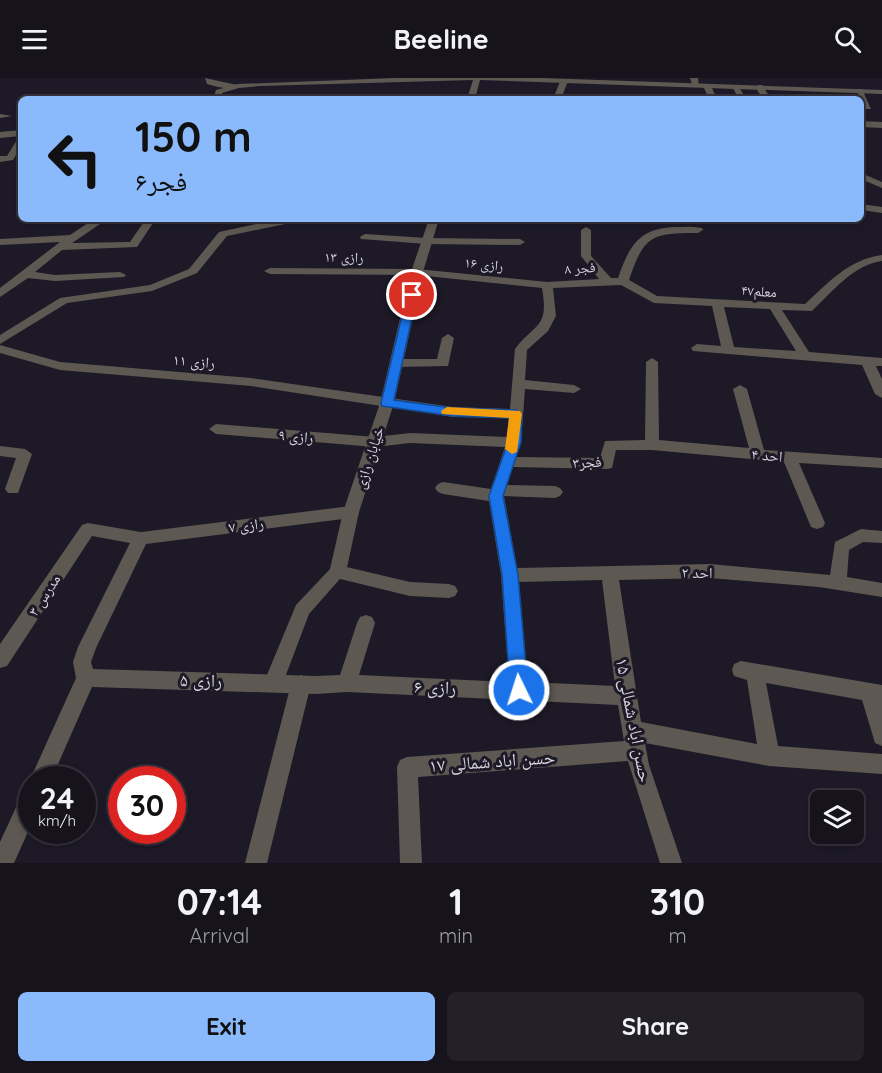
<!DOCTYPE html>
<html lang="en">
<head>
<meta charset="utf-8">
<style>
	:root { --surface:#16131d; --page:#23202a; --text:#f1f3f6; --muted:#9e9ea4; --line:#35323b; --accent:#8bbafc }
	body { margin:0; font-family:Quicksand,"Noto Naskh Arabic",sans-serif; background:var(--page); color:var(--text); height:100vh; display:flex; flex-direction:column; font-size:22px; white-space:nowrap }
	* { box-sizing:border-box; margin:0 }
	p { font-size:20px; color:var(--muted) }
	.icon { flex:none; width:33px; height:33px; fill:none; stroke:currentColor; stroke-width:2; stroke-linecap:round; stroke-linejoin:round }
	.map { position:relative; height:785px; overflow:hidden }
	.details { display:flex; flex-direction:column; background:var(--surface); flex:1 }
	.details>* { flex:none }
	.top-card { position:absolute; left:18px; top:18px; width:846px; height:126px; border-radius:9px; box-shadow:0 3px 9px #0003,0 0 0 2px var(--line); background:#8bbafc; color:#111; overflow:hidden }
	.fabs { position:absolute; left:810px; top:712px; display:grid; gap:12px }
	.fabs a { display:grid; place-items:center; width:54px; height:54px; border-radius:9px; background:var(--surface); box-shadow:0 3px 9px #0003,0 0 0 2px var(--line); font-size:30px }
	.speed { position:absolute; left:18px; top:688px; display:flex; gap:12px; font-size:30px; font-weight:700; text-align:center }
	.speed>* { display:grid; place-content:center; width:78px; height:78px; border-radius:50%; background:var(--surface); box-shadow:0 3px 9px #0003,0 0 0 2px var(--line); line-height:1 }
	.speed small { font-size:15px; font-weight:400 }
	.speed .limit { border:9px solid #d22; background:#fff; color:#111 }
	.pin { position:absolute; display:grid; place-items:center; width:51px; height:51px; color:#fff; margin:-26px; border:3px solid #fff; border-radius:50%; box-shadow:0 2px 6px #0007 }
	.me { position:absolute; width:66px; margin:-33px; rotate:356deg; stroke-linejoin:round; filter:drop-shadow(0 0 4px #0008) }
	.turn { display:flex; align-items:center; gap:21px; height:126px; padding:0 18px; font-size:27px }
	.turn .icon { width:78px; height:78px; stroke-width:2.5 }
	.turn b { display:block; font-size:42px; line-height:51px }
	.eta { display:flex; justify-content:space-evenly; align-items:center; height:102px; text-align:center }
	.eta b { font-size:36px; font-weight:700; line-height:42px }
	.primary-button { display:flex; gap:12px; margin-top:auto; padding:12px 18px }
	.primary-button a { flex:1; height:69px; border-radius:9px; background:var(--accent); color:#111; font-size:24px; font-weight:700; line-height:69px; text-align:center }
	.primary-button a+a { background:var(--page); color:var(--text) }
	header { display:flex; justify-content:space-between; align-items:center; height:78px; padding:0 18px; background:var(--surface); font-size:27px; font-weight:700 }
	.map>svg:first-child { display:block }
	.lines { fill:none; stroke-linecap:round; stroke-linejoin:round }
	.minor { fill:#5d5851; fill-rule:evenodd }
	.tertiary { fill:#5d5851; fill-rule:evenodd }
	.route { fill:#1a73e8; stroke:#114b97; stroke-width:1.5 }
	.slow { fill:#f59e0b }
	.labels { text-anchor:middle; dominant-baseline:central; stroke-width:6; stroke-linejoin:round; paint-order:stroke }
	.far-street-label { font-size:14px; fill:#d5d3dd; stroke:#1d1927 }
	.street-label { font-size:15px; fill:#d5d3dd; stroke:#1d1927 }
	.near-street-label { font-size:18px; fill:#d5d3dd; stroke:#1d1927 }
</style>
</head>
<body>
<header><svg class="icon" aria-label="menu" viewBox="0 0 24 24"><path d="M4 6h16M4 12h16M4 18h16"/></svg>Beeline<svg class="icon" aria-label="search" viewBox="0 0 24 24"><circle cx="10" cy="10" r="6"/><path d="M15 15l6 6"/></svg></header>
<div class="map">
<svg width="882" height="785" viewBox="0 0 882 785">
	<rect width="100%" height="100%" fill="#1d1927"/>
	<g class="lines">
		<g class="minor">
			<path d="M205,0L242,8C232,13 217,9 207,6Z"/>
			<polygon points="690,0 698,0 699,9 693,9"/>
			<polygon points="561,1 568,3 561,21 553,21"/>
			<polygon points="707,6 711,8 717,21 709,21 703,8"/>
			<polygon points="731,7 737,7 747,21 739,21"/>
			<polygon points="759,7 762,7 771,21 763,21 755,9"/>
			<polygon points="856,11 862,11 871,31 865,31"/>
			<polygon points="520,19 524,19 525,21 516,21"/>
			<polygon points="0,36 12,38 0,40"/>
			<polygon points="861,43 882,44 882,50 861,49"/>
			<polygon points="21,52 21,58 0,60 0,54"/>
			<polygon points="21,59 21,69 13,82 0,84 0,78 7,78 18,60"/>
			<polygon points="861,95 882,104 882,110 861,101"/>
			<polygon points="861,126 882,129 882,135 861,132"/>
			<path d="M94,141L155,142L137,169L62,172L35,194L55,197L120,194L126,197L124,199L55,203L28,200L0,219V210L60,164L0,167V161L70,157ZM143,145L130,164L72,165L100,146Z"/>
			<polygon points="280,141 300,141 295,144 227,158 197,195 152,213 67,225 0,266 0,257 60,220 150,207 189,191 219,154"/>
			<path d="M586,149L591,152V178L611,200H618C629,169 638,151 673,149C682,149 692,148 702,150L703,152L698,155C652,155 644,157 629,202L657,218L805,226C828,205 849,181 882,177V183C853,187 832,214 812,233L782,232L809,274L882,280V288H876L882,301V320L875,316L862,287L693,273L691,270L697,266L721,268L712,228L654,225L621,207L553,210L556,238L548,253L527,272L525,302L574,307L581,311L574,315L525,311L521,364L516,379L600,380L605,363L645,362L646,284L652,280L658,284L659,362L749,370L733,311L740,307L747,311L764,372L882,380V390L799,385L825,445L823,449L817,451L811,449L784,384L652,372H616L612,390L607,391L513,389L507,407L555,408L560,410L563,414L560,418L555,420L504,418L517,490L710,486L830,497L835,464L861,451L882,453V465L863,464L849,472L847,499L882,505V519L819,509L710,500L619,502L641,644L757,666L747,602L734,598L732,592L734,586L741,583L882,607V668L875,665L862,622L766,605L778,668L882,676V696L769,688L645,665L649,687L682,785H660L628,683L418,699L422,785H400L397,689L400,682L407,679L624,663L618,627L347,614L316,616L92,609L51,702H32V707L30,702L33,695L76,600L73,584L78,569L130,465L92,458L7,588L0,590V566L82,447L88,445L141,454L351,428L357,430L359,434L357,438L351,440L146,466L96,570L91,584L93,591L316,598L340,597L357,545L360,539L366,537L372,539L375,545L359,597L509,604L501,497L489,423L443,416L438,414L435,410L438,406L443,404L491,411L505,369L410,365L375,369L216,356L209,351L216,346L375,359L410,355L507,359L509,340L453,339L251,308L60,292L0,275V267L60,284L251,300L453,329L510,331L515,271C536,244 549,251 542,210L417,197L270,196L264,193L270,190L417,191L547,204L599,201L581,178V152ZM724,229L770,231L796,273L734,269ZM602,502L615,608L528,604L519,504Z"/>
			<polygon points="365,156 427,160 520,161 525,164 520,167 427,166 361,161 360,159"/>
			<polygon points="448,256 454,260 448,288 397,289 391,285 397,281 437,281 442,260"/>
			<polygon points="0,368 25,371 32,376 18,415 8,415 5,411 16,380 0,378"/>
			<polygon points="338,487 410,504 449,506 455,508 458,513 455,518 449,520 410,518 332,499 330,494 332,489"/>
			<polygon points="32,710 32,745 14,785 0,785 0,764 24,712"/>
		</g>
		<g class="tertiary">
			<polygon points="395,0 542,0 882,12 882,16 480,2 475,21 467,21 473,2 260,8 239,10 222,15 221,21 213,21 216,12 238,6"/>
			<polygon points="429,141 439,141 423,194 394,325 359,434 346,494 309,536 281,610 274,613 267,610 264,604 296,527 330,491 343,434 380,325 411,194"/>
			<polygon points="301,597 308,600 311,606 267,785 245,785 291,606 294,600"/>
		</g>
	</g>
	<polygon class="route" points="412,214 417,217 394,322 453,330 516,332 522,336 521,364 503,418 518,497 528,612 525,618 519,620 513,618 510,612 502,497 489,418 508,364 509,340 453,338 382,328 381,325 407,217"/>
	<polygon class="slow" points="447,329 520,333 522,336 517,374 512,376 505,371 509,340 442,336 441,333"/>
	<g class="labels">
		<g class="far-street-label">
			<text transform="translate(344 179) rotate(1)">رازی ۱۳</text>
			<text transform="translate(484 186) rotate(6)">رازی ۱۶</text>
			<text transform="translate(580 190) rotate(-4)">فجر ۸</text>
			<text transform="translate(759 213) rotate(4)">معلم۴۷</text>
		</g>
		<g class="street-label">
			<text transform="translate(194 283) rotate(5)">رازی ۱۱</text>
			<text transform="translate(296 358) rotate(5)">رازی ۹</text>
			<text transform="translate(767 377) rotate(5)">احد ۴</text>
			<text transform="translate(369 380) rotate(-72)">خیابان رازی</text>
			<text transform="translate(587 384) rotate(-3)">فجر۳</text>
			<text transform="translate(246 447) rotate(-7)">رازی ۷</text>
			<text x="697" y="494">احد ۲</text>
			<text transform="translate(44 517) rotate(-57)">مدرس ۳</text>
		</g>
		<g class="near-street-label">
			<text transform="translate(201 602) rotate(1)">رازی ۵</text>
			<text transform="translate(435 609) rotate(2)">رازی ۶</text>
			<text transform="translate(634 642) rotate(79)">حسن اباد شمالی ۱۵</text>
			<text transform="translate(492 683) rotate(-4)">حسن اباد شمالی ۱۷</text>
		</g>
	</g>
</svg>
<div class="fabs">
<a><svg class="icon" aria-label="layers" viewBox="0 0 24 24"><path d="M12 4l9 5-9 5-9-5zM3 14l9 5 9-5"/></svg></a>
</div>
<div class="speed"><div>24<small>km/h</small></div><div class="limit">30</div></div>
<div class="pin" style="left:412px;top:217px;background:#d93025"><svg class="icon" aria-label="arrive" viewBox="0 0 24 24"><path d="M6 21V4h12l-3 4 3 4H6"/></svg></div>
<svg class="me" style="left:519px;top:612px" viewBox="-20 -20 40 40"><circle r="17" fill="#1a73e8" stroke="#fff" stroke-width="3"/><path d="M0-11L8 9 0 5-8 9z" fill="#fff"/></svg>
<div class="top-card">
<div class="turn"><svg class="icon" aria-label="left" viewBox="0 0 24 24"><path d="M17 20v-9H6M10 6l-5 5 5 5"/></svg><div><b>150 m</b>فجر۶</div></div>
</div>
</div>
<section class="details">
<div class="eta">
<div><b>07:14</b><p>Arrival</p></div>
<div><b>1</b><p>min</p></div>
<div><b>310</b><p>m</p></div>
</div>
<div class="primary-button"><a>Exit</a><a>Share</a></div>
</section>
</body>
</html>
